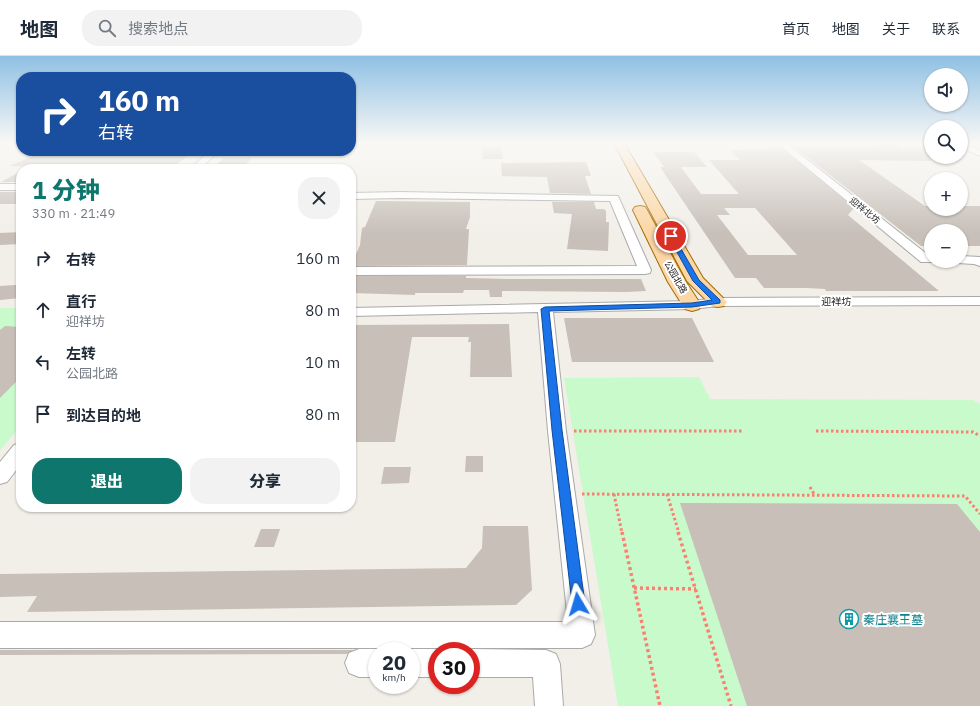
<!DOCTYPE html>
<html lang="zh">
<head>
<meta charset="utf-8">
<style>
	:root { --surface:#fff; --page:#f2f2f3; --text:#1f2937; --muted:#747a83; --line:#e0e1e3; --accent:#0f766e }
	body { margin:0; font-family:"IBM Plex Sans","Noto Sans SC",sans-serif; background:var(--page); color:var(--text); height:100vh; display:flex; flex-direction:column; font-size:15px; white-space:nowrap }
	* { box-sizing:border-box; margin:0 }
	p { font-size:13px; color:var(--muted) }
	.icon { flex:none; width:22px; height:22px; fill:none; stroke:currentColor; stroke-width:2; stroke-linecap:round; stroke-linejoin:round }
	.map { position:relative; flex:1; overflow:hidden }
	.sheet { position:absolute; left:16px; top:108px; width:340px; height:348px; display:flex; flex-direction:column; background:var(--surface); border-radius:16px; box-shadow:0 1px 3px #0004 }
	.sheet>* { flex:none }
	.guide { position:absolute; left:16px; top:16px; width:340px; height:84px; border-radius:16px; box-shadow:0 1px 3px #0004; background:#1a4fa0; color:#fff; overflow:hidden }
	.buttons { position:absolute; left:924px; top:12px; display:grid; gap:8px }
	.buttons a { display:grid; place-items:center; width:44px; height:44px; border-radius:50%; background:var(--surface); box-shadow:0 1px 3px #0004; font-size:20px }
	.speed { position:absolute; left:368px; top:586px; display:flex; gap:8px; font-size:20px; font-weight:700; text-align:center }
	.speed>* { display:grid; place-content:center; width:52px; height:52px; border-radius:50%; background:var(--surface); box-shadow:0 1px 3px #0004; line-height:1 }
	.speed small { font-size:10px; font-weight:400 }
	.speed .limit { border:6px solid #d22; background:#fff; color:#111 }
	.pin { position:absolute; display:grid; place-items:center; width:34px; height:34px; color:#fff; margin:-17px; border:2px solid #fff; border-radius:50%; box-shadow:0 1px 4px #0007 }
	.me { position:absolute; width:44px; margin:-22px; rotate:353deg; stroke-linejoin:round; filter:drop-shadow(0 0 3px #0008) }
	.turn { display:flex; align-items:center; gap:14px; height:84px; padding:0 16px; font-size:18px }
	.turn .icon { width:52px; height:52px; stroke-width:2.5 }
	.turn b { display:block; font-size:28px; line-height:34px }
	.round { display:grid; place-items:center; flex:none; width:42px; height:42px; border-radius:16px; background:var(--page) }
	.headline { display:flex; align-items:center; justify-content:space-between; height:68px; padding:0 16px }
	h1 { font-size:24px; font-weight:800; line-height:30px; color:var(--accent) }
	.cta { display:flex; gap:8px; margin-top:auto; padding:8px 16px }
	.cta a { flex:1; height:46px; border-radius:16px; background:var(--accent); color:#fff; font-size:16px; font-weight:800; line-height:46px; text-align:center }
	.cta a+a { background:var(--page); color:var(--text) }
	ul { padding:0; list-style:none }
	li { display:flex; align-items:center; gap:12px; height:52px; padding:0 16px }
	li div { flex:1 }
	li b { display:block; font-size:15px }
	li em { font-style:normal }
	header { display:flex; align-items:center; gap:24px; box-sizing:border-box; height:56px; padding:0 20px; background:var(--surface); border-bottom:1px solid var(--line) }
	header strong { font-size:19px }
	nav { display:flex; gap:22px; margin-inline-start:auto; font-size:14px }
	.search { width:280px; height:36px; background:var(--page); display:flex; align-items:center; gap:10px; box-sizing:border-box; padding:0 14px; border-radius:16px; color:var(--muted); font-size:15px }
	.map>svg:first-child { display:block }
	.park { fill:#c8facc }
	.building { fill:#c7bfb8; fill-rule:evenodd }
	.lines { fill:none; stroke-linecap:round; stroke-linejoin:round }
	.minor-casing { stroke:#a9a9a9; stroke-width:2 }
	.major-casing { stroke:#a06b00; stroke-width:2 }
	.path-far1 { stroke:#fa8072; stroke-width:3; stroke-dasharray:2.5 2.5; stroke-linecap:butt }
	.path { stroke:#fa8072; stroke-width:3.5; stroke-dasharray:3 3; stroke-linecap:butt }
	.minor { fill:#fff; fill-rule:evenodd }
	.major { fill:#fcd6a4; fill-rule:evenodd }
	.route { fill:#1a73e8; stroke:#114b97 }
	.labels { text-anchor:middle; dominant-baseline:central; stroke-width:4; stroke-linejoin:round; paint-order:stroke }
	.far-street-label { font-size:9px; fill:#222; stroke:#fff }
	.street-label { font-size:10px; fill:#222; stroke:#fff }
	.near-culture-label { font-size:12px; fill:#0d838f; stroke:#fff; text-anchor:start }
</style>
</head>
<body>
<header>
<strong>地图</strong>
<div class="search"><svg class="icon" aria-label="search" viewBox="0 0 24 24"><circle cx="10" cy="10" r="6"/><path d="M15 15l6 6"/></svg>搜索地点</div>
<nav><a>首页</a><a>地图</a><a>关于</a><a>联系</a></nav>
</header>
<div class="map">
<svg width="980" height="650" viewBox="0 0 980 650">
	<rect width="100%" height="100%" fill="#f2efe9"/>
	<g class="park">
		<polygon points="0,252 21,252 21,370 0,394"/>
		<polygon points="699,321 710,343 973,344 980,348 980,650 618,650 564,322"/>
	</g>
	<g class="building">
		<polygon points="872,87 894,87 902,92 931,91 931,105 859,104 925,150 931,150 931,153 961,153 961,150 980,150 980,190 961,190 961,175 931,175 931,190 921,190 794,91 878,91"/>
		<polygon points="481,91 501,91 503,103 483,103"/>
		<path d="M766,91H780L854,152L848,159L939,235H826L825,233L807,232H764L756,222H735L660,111H664L653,96H694L707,111H681L701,138H739L709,104H740L730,94L770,93ZM724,152H755L797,199H748L717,159H730Z"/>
		<polygon points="45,95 194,95 177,108 73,109 65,111 9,110"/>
		<polygon points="224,102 252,102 241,113 211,113"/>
		<polygon points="586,106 591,120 585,120 591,138 550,137 547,121 502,120 501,107"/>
		<polygon points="21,115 21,126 1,126"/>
		<rect x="0" y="136" width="21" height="12"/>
		<polygon points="376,145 470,146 470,161 466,173 469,173 467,209 351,210 360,189 362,172 365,171"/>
		<polygon points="552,146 594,146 596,153 604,153 606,155 606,166 609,166 608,195 567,193 572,158 554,157"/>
		<polygon points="21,176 21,188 0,189 0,177"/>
		<polygon points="351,220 466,220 466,222 509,223 641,223 646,235 626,236 502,235 502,241 490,241 489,234 464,234 463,237 415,237 415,239 351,237"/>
		<polygon points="15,229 21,229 21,242 0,244 0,230"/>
		<polygon points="564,262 692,262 714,306 572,306"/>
		<polygon points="509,268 512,321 470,321 471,286 468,286 469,281 412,281 395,386 351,386 351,269"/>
		<polygon points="5,270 21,271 21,321 0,342 0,274"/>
		<polygon points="466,400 483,400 483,416 465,416"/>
		<polygon points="384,411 411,411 409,427 381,428"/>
		<polygon points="680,447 957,448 980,476 980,650 747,650"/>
		<polygon points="483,470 528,470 532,534 516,549 27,556 37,540 0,541 0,518 466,512 482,492"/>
		<polygon points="261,473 280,473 274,491 254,491"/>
		<polygon points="0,594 354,594 347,598 0,599"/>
	</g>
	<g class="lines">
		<g class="minor-casing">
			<g id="minor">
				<polygon points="777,87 786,87 928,199 931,199 931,205 935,206 921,206"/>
				<polygon points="961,87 966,87 980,94 980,100 961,91"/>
				<polygon points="210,95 219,95 200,113 190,113"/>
				<rect x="0" y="128" width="21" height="6"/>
				<polygon points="400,136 618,140 651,214 650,217 645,218 351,219 351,211 637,210 610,145 400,142 351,143 351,137"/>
				<polygon points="961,200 980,201 980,210 974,208 957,207 955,205 961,205"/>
				<polygon points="980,241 980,249 718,250 692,253 553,256 566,375 595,579 591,588 582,592 0,592 0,566 568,566 548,375 538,256 351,260 351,252 692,245 718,242"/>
				<polygon points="21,387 21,408 7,426 0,428 0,406 14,389"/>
				<polygon points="359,593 377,593 381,595 377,595 377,621 359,621 349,617 345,607 349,597"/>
				<polygon points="411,593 437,593 441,595 437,595 437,621 411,621 411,595 407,595"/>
				<polygon points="471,593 546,594 556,598 560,608 563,650 535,650 533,621 471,621 471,595 467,595"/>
			</g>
		</g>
		<g class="major-casing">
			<g id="major">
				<polygon points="614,87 624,87 703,222 727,246 724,250 718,251 712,250 687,225"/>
				<polygon points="640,150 645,151 647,154 686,226 701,249 699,253 692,255 685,253 668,226 633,154 635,151"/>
			</g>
		</g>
		<g class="path-far1">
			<polyline points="574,375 743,375"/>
			<polyline points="816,375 973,376 980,380"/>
			<polyline points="810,431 814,438"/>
			<polyline points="582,438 965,440 980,458"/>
			<polyline points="614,438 622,477"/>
			<polyline points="667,438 679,477"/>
		</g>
		<g class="path">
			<polyline points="622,476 660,650"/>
			<polyline points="678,476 731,650"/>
			<polyline points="634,532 696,533"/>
		</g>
		<use href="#minor" class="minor"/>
		<use href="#major" class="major"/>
	</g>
	<linearGradient id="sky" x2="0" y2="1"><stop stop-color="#8fc0e4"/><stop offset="0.49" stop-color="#f9f8f5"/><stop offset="1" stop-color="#f9f8f5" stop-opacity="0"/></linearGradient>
	<rect width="980" height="178" fill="url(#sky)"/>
	<polygon class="route" points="669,179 673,179 699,224 720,244 720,247 692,251 549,255 562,374 585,548 583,552 578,554 574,552 572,548 552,374 541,253 545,251 692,247 712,244 693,225 668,180"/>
	<defs>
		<g id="building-ring" transform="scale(1)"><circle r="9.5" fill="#fff" stroke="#0f9aa8" stroke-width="1.5"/><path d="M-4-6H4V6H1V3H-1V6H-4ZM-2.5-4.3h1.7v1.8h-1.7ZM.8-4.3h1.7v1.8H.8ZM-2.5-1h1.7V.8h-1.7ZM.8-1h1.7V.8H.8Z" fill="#0f9aa8"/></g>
	</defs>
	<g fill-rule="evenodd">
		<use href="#building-ring" x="849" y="563"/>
	</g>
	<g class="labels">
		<g class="far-street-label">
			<text transform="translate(865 154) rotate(39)">迎祥北坊</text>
			<text transform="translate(676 221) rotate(60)">公园北路</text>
		</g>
		<g class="street-label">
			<text x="836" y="245">迎祥坊</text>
		</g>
		<g class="near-culture-label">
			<text x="863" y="563">秦庄襄王墓</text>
		</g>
	</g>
</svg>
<div class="buttons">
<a><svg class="icon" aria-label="sound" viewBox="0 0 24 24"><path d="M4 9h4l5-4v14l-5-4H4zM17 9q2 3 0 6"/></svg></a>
<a><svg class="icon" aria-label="search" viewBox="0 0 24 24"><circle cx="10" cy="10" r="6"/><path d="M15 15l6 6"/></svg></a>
<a>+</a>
<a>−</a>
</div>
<div class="speed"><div>20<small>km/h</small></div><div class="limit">30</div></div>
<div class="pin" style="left:671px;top:180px;background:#d93025"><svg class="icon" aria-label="arrive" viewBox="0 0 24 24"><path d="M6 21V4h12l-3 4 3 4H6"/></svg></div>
<svg class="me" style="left:578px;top:548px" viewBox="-20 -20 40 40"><path d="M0-17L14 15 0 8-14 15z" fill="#1a73e8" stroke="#fff" stroke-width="4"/></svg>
<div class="guide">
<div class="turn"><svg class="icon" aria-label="right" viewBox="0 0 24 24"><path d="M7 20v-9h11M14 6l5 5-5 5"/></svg><div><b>160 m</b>右转</div></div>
</div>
<section class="sheet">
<div class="headline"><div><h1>1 分钟</h1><p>330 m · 21:49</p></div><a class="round"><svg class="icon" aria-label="close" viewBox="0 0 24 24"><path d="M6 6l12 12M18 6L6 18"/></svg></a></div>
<ul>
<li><svg class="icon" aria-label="right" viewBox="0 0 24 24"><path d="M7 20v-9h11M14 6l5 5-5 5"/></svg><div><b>右转</b></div><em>160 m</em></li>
<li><svg class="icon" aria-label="ahead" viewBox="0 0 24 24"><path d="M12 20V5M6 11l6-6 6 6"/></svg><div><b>直行</b><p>迎祥坊</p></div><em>80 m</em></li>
<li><svg class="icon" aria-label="left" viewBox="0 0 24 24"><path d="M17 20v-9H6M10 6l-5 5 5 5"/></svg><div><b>左转</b><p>公园北路</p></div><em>10 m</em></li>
<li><svg class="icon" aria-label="arrive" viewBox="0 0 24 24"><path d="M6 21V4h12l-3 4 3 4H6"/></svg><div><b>到达目的地</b></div><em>80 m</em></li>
</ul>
<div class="cta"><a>退出</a><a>分享</a></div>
</section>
</div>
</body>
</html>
